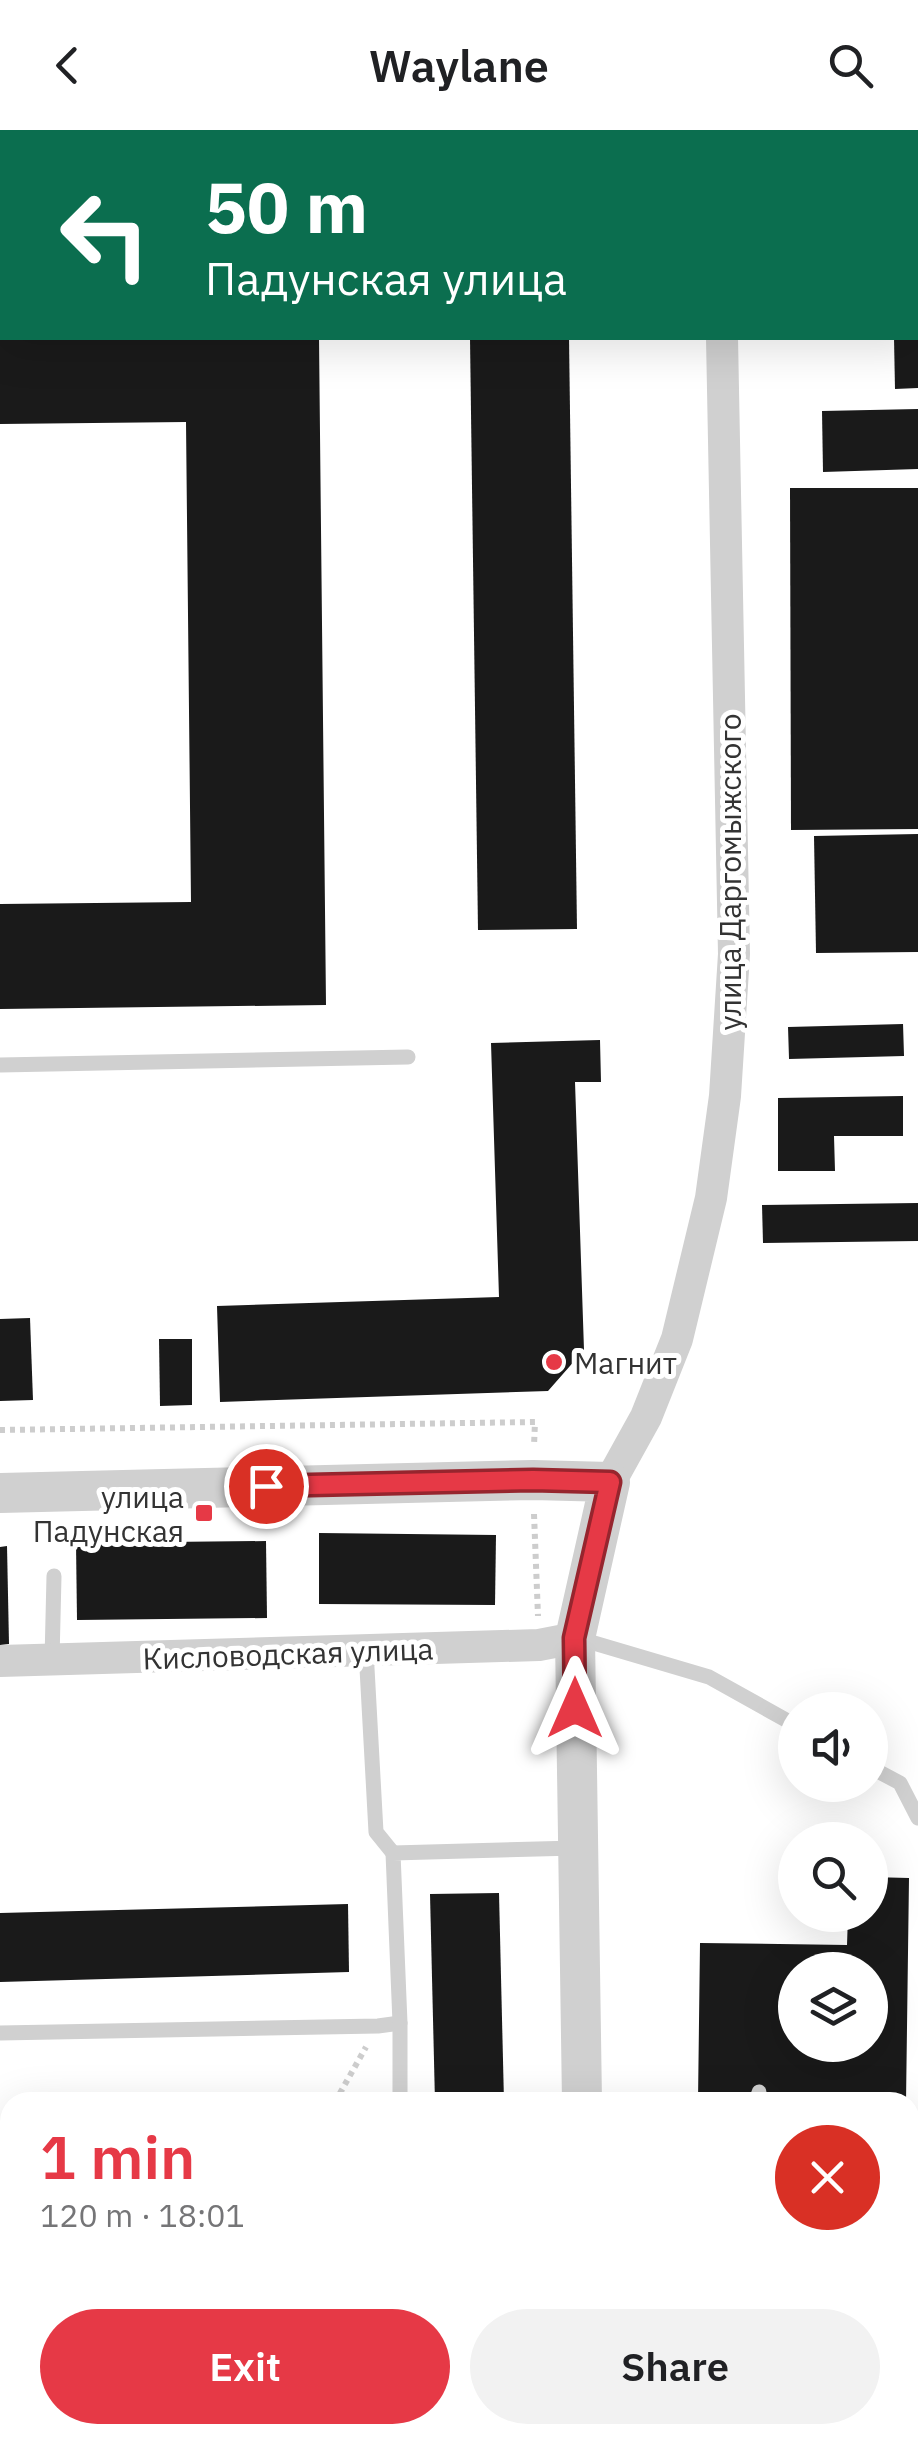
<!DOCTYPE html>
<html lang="en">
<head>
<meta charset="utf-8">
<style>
	:root { --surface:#fff; --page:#f2f2f2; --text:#202124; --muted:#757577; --accent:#e63946 }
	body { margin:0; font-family:"IBM Plex Sans",sans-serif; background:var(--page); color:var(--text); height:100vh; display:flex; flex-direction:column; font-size:38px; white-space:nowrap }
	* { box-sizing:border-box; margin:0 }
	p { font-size:32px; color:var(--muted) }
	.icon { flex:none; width:55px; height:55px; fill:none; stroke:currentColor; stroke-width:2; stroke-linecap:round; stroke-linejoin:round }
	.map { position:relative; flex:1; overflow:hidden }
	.drawer { position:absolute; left:0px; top:1962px; width:920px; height:352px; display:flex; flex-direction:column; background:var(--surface); border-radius:30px 30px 0 0; box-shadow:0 10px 40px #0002 }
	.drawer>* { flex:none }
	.banner { position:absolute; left:0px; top:0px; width:920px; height:210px; box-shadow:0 10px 40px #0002; background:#0b6e4f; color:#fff; overflow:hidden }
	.fabs { position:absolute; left:778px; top:1562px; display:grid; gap:20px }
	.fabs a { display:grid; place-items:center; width:110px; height:110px; border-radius:50%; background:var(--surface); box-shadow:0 10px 40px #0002; font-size:50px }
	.pin { position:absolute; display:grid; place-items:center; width:85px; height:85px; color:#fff; margin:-42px; border:5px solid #fff; border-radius:50%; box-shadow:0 2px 10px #0007 }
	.me { position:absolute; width:110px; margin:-55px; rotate:0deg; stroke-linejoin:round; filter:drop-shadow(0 0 8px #0008) }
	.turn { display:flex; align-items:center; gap:35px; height:210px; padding:0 40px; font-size:45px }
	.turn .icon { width:130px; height:130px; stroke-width:2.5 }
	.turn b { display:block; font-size:70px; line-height:85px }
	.round { display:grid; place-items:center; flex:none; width:105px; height:105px; border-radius:52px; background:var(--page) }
	.summary { display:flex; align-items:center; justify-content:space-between; height:170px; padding:0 40px }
	h1 { font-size:60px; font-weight:600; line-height:75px; color:var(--accent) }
	.action { display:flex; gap:20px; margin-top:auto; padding:20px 40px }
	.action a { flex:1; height:115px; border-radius:60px; background:var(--accent); color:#fff; font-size:40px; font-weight:600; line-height:115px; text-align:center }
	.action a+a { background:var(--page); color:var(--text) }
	header { display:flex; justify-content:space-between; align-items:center; height:130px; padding:0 40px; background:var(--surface); font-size:45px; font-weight:600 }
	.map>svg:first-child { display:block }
	.building { fill:#1a1a1a; fill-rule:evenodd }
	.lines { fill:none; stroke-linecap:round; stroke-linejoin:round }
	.path { stroke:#cdcdcd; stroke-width:6; stroke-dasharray:5 5; stroke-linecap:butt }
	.service { stroke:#d0d0d0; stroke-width:15 }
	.minor { stroke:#d0d0d0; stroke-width:32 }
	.tertiary { stroke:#d0d0d0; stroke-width:40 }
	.route-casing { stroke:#96252e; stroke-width:25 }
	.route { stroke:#e63946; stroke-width:18 }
	.poi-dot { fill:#e63946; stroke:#fff; stroke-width:4 }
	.labels { text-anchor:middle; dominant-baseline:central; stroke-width:10; stroke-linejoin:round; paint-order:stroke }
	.street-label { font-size:30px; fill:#333; stroke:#fff }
	.poi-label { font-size:30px; fill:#333; stroke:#fff; text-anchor:start }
</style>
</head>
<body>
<header><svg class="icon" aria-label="back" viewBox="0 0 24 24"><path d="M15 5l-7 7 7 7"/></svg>Waylane<svg class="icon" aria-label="search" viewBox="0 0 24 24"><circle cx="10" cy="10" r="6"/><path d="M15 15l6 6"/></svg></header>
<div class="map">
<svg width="918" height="2313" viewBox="0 0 918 2313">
	<rect width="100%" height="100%" fill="#fff"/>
	<g class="building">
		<polygon points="0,208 319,208 326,875 0,879 0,774 191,772 186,292 0,294"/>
		<polygon points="470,208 569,208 577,799 478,800"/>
		<polygon points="894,208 918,208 918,258 895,259"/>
		<polygon points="918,279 918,339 823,342 822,281"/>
		<polygon points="790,358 918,358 918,699 791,700"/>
		<polygon points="918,704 918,822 816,823 814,706"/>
		<polygon points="903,894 904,926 789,929 788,897"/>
		<polygon points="600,910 601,952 575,952 584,1220 548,1261 220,1272 217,1176 499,1167 491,913"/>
		<polygon points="903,966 903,1006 834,1006 835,1041 778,1041 778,968"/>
		<polygon points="918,1073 918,1111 763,1113 762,1075"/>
		<polygon points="30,1188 33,1270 0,1271 0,1189"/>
		<polygon points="159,1209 192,1209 192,1275 160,1276"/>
		<polygon points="319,1403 496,1405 495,1475 319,1474"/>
		<polygon points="266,1411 267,1488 77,1490 76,1413"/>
		<polygon points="7,1416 9,1514 0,1515 0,1417"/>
		<path d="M870,1747L909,1748L906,1972H698L700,1813L847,1815L848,1785H870ZM795,1840H870V1915H795Z"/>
		<polygon points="499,1763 504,1972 435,1972 430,1764"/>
		<polygon points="348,1774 349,1842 0,1852 0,1783"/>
		<rect x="910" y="1993" width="8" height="130"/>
		<polygon points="910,2275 918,2275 918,2313 875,2313 875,2305 910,2305"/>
	</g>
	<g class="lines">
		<g class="path">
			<polyline points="0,1300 535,1292 534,1316"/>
			<polyline points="534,1384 538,1486"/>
			<polyline points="335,1972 366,1917"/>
		</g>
		<g class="service">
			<polyline points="0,935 408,927"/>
			<polyline points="577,1508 709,1547 795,1595"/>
			<polyline points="366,1520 376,1702 393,1723"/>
			<polyline points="52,1530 54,1446"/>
			<polyline points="870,1637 900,1653 918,1688"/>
			<polyline points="0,1903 378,1896 400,1893"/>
			<polyline points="400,1972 400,1893 393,1723 576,1718"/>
			<polyline points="758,1972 759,1962"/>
			<polyline points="0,2125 10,2125"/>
			<polyline points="240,2313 402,2305"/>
			<polyline points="711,2313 711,2305"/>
		</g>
		<g class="minor">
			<polyline points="718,0 718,2"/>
			<polyline points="610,1352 646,1287 677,1209 711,1068 725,966 734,824 722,208"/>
			<polyline points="0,1531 539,1515 575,1508"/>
		</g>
		<g class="tertiary">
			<polyline points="0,1363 533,1350 610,1352 575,1508 582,1972"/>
			<polyline points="589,2305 589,2313"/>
		</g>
	</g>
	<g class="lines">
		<g class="route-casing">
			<polyline id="route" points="266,1356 533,1350 610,1352 574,1508 575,1578"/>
		</g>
		<use href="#route" class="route"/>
	</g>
	<g class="poi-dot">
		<circle cx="554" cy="1232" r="10"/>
		<rect x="194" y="1373" width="20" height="20" rx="5"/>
	</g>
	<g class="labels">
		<g class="street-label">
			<text transform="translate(729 742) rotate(-90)">улица Даргомыжского</text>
			<text transform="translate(288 1523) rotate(-2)">Кисловодская улица</text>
		</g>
		<g class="poi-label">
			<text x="574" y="1232">Магнит</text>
			<text x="184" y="1366" text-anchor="end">улица<tspan x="184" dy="34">Падунская</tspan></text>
		</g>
	</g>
</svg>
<div class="fabs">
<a><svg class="icon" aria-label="sound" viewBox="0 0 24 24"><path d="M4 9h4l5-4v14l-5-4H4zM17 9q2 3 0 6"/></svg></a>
<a><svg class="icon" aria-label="search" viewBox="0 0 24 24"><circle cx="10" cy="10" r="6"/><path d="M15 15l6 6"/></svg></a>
<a><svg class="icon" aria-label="layers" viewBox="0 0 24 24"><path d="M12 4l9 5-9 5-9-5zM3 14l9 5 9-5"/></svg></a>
</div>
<div class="pin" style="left:266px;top:1356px;background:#d93025"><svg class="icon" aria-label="arrive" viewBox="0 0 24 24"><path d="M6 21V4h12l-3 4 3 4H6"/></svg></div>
<svg class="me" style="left:575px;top:1578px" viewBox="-20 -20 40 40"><path d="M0-17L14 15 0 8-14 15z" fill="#e63946" stroke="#fff" stroke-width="4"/></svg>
<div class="banner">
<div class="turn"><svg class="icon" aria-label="left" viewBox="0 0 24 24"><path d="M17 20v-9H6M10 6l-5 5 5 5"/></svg><div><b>50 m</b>Падунская улица</div></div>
</div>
<section class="drawer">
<div class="summary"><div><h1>1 min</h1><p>120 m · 18:01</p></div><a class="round" style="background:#d93025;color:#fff"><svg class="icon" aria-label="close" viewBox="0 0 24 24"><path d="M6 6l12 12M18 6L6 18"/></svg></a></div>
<div class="action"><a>Exit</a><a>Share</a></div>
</section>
</div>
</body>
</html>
